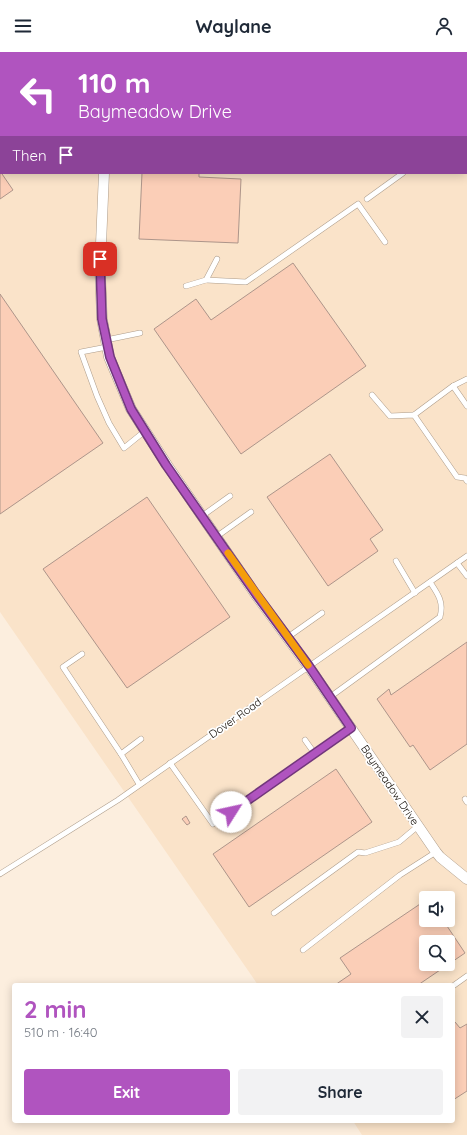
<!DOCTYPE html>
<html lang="en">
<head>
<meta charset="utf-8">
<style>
	:root { --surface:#fff; --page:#f2f2f3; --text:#1f2937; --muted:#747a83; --accent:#b054bf }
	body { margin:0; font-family:Quicksand,sans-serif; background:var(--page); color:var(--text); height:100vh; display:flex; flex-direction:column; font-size:15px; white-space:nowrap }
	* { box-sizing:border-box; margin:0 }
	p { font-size:13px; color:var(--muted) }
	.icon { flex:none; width:22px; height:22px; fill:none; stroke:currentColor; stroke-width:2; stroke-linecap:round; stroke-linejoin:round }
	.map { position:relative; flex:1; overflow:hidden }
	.sheet { position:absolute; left:12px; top:931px; width:443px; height:140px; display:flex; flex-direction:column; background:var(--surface); border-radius:4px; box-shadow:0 2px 10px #0003 }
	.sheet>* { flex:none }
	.hud { position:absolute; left:0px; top:0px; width:467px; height:122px; box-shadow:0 2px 10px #0003; background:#b054bf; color:#fff; overflow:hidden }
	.tools { position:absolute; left:419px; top:839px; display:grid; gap:8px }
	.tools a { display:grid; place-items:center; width:36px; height:36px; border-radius:4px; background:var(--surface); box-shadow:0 2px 10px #0003; font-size:20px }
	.pin { position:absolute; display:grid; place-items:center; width:34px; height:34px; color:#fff; margin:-17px; border-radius:8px; box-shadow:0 2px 6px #0006 }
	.me { position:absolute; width:44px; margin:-22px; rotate:55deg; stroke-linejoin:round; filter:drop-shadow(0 0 3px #0008) }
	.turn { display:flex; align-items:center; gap:14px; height:84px; padding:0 12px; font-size:18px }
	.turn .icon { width:52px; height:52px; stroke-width:2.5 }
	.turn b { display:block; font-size:28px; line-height:34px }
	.then { display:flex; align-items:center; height:38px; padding:0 12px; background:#0003; gap:8px; font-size:15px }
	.round { display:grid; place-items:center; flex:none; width:42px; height:42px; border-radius:4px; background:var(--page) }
	.headline { display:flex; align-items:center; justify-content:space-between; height:68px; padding:0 12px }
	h1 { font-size:24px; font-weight:800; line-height:30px; color:var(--accent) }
	.action { display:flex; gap:8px; margin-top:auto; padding:8px 12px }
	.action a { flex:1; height:46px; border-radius:4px; background:var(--accent); color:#fff; font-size:16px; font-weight:800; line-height:46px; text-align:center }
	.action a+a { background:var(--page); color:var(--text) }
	header { display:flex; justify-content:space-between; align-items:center; height:52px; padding:0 12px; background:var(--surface); font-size:18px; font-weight:800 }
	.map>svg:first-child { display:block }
	.built { fill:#fae3c9; fill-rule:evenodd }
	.building { fill:#fbceb7; stroke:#ad958a; fill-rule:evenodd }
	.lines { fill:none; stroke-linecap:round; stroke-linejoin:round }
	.service-casing { stroke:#ae9d8b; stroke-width:6 }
	.minor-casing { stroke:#ae9d8b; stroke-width:11 }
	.service { stroke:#fff; stroke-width:5 }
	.minor { stroke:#fff; stroke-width:10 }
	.route-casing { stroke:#72377c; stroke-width:10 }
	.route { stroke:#b054bf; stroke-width:7 }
	.slow { stroke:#f59e0b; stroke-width:7 }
	.labels { text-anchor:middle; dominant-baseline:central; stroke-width:3.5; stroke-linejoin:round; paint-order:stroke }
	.street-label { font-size:11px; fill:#150f08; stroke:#fff }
</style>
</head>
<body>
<header><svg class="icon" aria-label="menu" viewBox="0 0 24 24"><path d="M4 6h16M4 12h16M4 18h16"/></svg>Waylane<svg class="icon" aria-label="person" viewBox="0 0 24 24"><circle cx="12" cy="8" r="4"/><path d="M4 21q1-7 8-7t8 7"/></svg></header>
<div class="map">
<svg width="467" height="1083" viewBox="0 0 467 1083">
	<rect width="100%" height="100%" fill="#fceede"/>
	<path class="built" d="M0,0H467V1083H362L353,1069H453V933H258L0,560ZM1,1H466V121H1ZM426,846H448V868H426ZM426,890H448V912H426Z"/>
	<g class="building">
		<polygon points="466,32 467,32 467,84 466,82"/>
		<polygon points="0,119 13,138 0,147"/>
		<polygon points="142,121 199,121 199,125 241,127 238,191 139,187"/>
		<polygon points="293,211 366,314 241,402 154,277 196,247 211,268"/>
		<polygon points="0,242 103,391 0,462"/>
		<polygon points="330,402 383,478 370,487 378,499 328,534 267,445"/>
		<polygon points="147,445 230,565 127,636 43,517"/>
		<polygon points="467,590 467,692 430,718 413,693 410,695 377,647 389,637 391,643"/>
		<polygon points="336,717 372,770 249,855 213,802"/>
		<polygon points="186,764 190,771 187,773 182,767"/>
		<path d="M426,848V868H443L465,901L418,933H335L351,922L340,906ZM426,890H448V912H426Z"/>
		<polygon points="455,970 460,976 467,972 467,1039 453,1048 453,972"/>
	</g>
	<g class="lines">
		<g class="service-casing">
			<g id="service">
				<polyline points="235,0 235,1"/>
				<polyline points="0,37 1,37"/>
				<polyline points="367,147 403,121"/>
				<polyline points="206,228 246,230 358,152 385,190"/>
				<polyline points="186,234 206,228 217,207"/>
				<polyline points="106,288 140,281"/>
				<polyline points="107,295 81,300 97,344 109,371 124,396 145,379"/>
				<polyline points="453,334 467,354"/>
				<polyline points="372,343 390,364 414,363 457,425 465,426 467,429"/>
				<polyline points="414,363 453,334 467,327"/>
				<polyline points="202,464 230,444"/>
				<polyline points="216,485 251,460"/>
				<polyline points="396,509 415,541"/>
				<polyline points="457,511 467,524"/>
				<polyline points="288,585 322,561"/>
				<polyline points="82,602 63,615 121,702"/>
				<path d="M330,645L440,565C444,550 438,542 430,530"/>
				<polyline points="305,688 315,702"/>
				<polyline points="170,711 213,772 351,677"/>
				<polyline points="139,732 121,702 141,687"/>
				<polyline points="465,747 467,750"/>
				<polyline points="0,822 118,748 467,504"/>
				<polyline points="274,861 358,800 365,801 399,790 418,774"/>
				<polyline points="303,898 400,823 436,800"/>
				<polyline points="453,934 467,924"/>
			</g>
		</g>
		<g class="minor-casing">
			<g id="minor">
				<polyline points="332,0 334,1"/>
				<polyline points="110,1 110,0"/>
				<polyline points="0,56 1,56"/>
				<polyline points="104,121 100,216 102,267 109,305 131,357 167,413 256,543 309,615 436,800 440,805 467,827"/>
			</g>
		</g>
		<use href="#service" class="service"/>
		<use href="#minor" class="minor"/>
	</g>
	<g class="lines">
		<g class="route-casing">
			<polyline id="route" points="100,207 102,267 110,305 131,357 166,413 256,542 309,614 351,676 231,760"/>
		</g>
		<use href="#route" class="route"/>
		<polyline class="slow" points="228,501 308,613"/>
	</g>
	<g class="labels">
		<g class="street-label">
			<text transform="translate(235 666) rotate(-35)">Dover Road</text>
			<text transform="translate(390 733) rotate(56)">Baymeadow Drive</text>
		</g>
	</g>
</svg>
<div class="tools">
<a><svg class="icon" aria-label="sound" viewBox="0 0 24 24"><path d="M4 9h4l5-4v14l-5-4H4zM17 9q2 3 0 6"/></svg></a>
<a><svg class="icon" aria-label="search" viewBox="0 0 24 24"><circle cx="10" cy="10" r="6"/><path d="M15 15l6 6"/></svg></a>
</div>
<div class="pin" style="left:100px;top:207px;background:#d93025"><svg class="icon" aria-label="arrive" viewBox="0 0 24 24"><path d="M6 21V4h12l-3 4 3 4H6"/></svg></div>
<svg class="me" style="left:231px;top:760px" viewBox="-20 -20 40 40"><circle r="19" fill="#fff"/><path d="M0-13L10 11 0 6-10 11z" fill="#b054bf"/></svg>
<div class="hud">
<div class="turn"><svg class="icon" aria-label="left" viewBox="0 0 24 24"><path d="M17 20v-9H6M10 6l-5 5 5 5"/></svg><div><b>110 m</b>Baymeadow Drive</div></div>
<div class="then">Then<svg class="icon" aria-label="arrive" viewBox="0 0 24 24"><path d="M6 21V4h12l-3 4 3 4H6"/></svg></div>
</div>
<section class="sheet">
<div class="headline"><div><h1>2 min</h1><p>510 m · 16:40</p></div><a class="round"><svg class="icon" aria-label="close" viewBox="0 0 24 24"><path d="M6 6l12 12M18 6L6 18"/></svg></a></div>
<div class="action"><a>Exit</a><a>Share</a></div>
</section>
</div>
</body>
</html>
